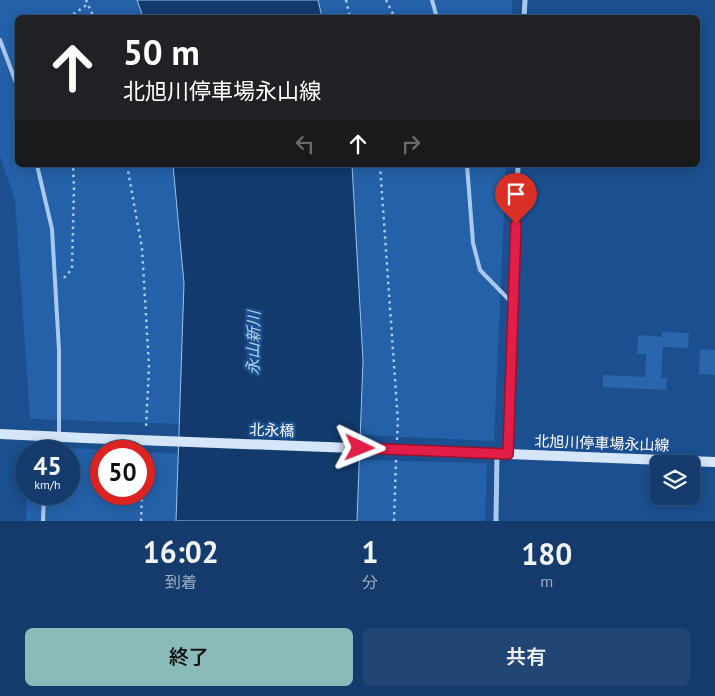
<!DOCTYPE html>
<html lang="ja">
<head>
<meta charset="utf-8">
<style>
	:root { --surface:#143b6b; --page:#214673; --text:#f1f3f6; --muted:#9dadc1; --line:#33557e; --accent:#8bbbb9 }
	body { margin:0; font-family:"PT Sans","Noto Sans JP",sans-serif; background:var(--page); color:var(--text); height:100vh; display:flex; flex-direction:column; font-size:19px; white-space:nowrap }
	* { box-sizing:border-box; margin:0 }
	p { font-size:16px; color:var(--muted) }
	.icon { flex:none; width:28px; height:28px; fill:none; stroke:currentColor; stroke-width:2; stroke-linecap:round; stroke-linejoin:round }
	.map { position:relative; height:521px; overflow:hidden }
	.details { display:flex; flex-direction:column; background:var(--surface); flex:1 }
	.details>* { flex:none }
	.top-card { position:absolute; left:15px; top:15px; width:685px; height:152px; border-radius:8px; box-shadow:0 2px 12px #0003,0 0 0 1px var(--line); background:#202124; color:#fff; overflow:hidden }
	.controls { position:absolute; left:650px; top:455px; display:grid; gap:10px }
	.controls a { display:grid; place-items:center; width:50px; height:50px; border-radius:8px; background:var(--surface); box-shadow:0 2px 12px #0003,0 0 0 1px var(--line); font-size:25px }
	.speed { position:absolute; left:15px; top:440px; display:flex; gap:10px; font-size:25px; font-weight:700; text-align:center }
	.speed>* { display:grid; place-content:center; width:65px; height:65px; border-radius:50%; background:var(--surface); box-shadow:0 2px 12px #0003,0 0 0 1px var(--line); line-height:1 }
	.speed small { font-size:12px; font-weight:400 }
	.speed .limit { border:8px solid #d22; background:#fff; color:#111 }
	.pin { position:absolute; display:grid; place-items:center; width:42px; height:42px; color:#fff; margin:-51px -21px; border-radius:50% 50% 50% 0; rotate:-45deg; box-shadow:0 0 5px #0007 }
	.pin .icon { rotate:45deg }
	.me { position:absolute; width:55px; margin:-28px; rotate:92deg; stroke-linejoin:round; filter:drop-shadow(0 0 4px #0008) }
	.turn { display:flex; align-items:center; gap:18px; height:105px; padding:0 25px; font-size:22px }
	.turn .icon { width:65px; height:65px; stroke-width:2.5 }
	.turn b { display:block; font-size:35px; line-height:42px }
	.lanes { display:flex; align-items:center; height:48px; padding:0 25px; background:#0003; justify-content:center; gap:25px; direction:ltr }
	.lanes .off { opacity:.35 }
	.eta { display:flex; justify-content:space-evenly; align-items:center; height:85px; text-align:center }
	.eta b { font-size:30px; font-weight:600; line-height:35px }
	.cta { display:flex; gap:10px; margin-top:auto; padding:10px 25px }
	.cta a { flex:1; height:58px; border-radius:8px; background:var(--accent); color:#111; font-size:20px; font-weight:600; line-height:58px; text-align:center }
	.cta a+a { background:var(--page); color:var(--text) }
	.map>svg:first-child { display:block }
	.green { fill:#2461a8 }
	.water { fill:#123a6d; stroke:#9cc4f0 }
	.building { fill:#2a66ad }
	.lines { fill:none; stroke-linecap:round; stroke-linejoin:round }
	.path { stroke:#a9c9ee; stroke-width:2.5; stroke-dasharray:2.5 4; stroke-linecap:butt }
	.lane { stroke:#a9c9ee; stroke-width:4 }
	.street { stroke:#a9c9ee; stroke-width:5 }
	.secondary { stroke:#d6e6fa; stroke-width:10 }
	.secondary-bridge { stroke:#d6e6fa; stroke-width:10 }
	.route-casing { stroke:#92132f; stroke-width:12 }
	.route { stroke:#e11d48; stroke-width:9 }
	.labels { text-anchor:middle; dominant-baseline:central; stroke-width:5; stroke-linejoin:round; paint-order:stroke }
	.street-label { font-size:15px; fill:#fff; stroke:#1b4f8f }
	.water-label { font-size:16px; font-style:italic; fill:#b5d3f5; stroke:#1b4f8f }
</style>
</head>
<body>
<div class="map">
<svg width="715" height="521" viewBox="0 0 715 521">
	<rect width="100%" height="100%" fill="#1b4f8f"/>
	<g class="green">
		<polygon points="0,0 137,0 143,17 18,18 18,165 173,165 184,283 180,424 30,419 15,200 0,156"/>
		<polygon points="318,0 512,0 512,17 322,17"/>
		<polygon points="352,165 506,165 494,441 361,435 363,361"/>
		<polygon points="29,446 132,451 101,451 101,494 144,494 144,452 179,454 177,521 26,521 27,494 69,494 69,451 29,451"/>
		<polygon points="360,460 487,463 485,521 357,521"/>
	</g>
	<g class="water">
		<polygon points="137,0 318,0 322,17 143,17"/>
		<polygon points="173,165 352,165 363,361 357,521 176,521 184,283"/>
	</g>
	<g class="building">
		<polygon points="662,332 689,333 688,348 663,347 661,378 667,378 666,390 603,387 603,375 645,377 646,354 637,354 638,335 662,337"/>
		<polygon points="700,349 715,350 715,375 699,374"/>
	</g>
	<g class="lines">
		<g class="path">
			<polyline points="86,0 94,18"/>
			<polyline points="346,0 350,18"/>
			<polyline points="386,0 395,18"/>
			<polyline points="68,18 88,4"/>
			<polyline points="127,165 142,248 149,367 146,428"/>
			<polyline points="380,165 398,422 397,440"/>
			<polyline points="64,278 72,269 74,187 73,165"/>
			<polyline points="144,465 144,451"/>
			<polyline points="141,521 142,494"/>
			<polyline points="394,521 396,460"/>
		</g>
		<g class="lane">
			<polyline points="432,0 437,18"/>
			<polyline points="0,40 18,88"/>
			<polyline points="37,165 52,229 59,350 59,437"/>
			<polyline points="467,165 473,243 480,270 512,303"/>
			<polyline points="46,451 46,438"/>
			<polyline points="43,521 44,494"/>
		</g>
		<g class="street">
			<polyline points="524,18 525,0"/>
			<polyline points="508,454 518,165"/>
			<polyline points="496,521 497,454"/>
		</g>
		<g class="secondary">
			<polyline points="0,434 85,438"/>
			<polyline points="458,452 715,462"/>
		</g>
		<polyline class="secondary-bridge" points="85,438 458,452"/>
	</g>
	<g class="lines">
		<g class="route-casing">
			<polyline id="route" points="360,448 508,454 516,224"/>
		</g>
		<use href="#route" class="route"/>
	</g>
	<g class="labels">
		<g class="street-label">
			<text transform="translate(272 430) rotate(2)">北永橋</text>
			<text transform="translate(602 443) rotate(2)">北旭川停車場永山線</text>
		</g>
		<g class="water-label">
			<text transform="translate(253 343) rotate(-89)">永山新川</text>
		</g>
	</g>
</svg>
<div class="controls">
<a><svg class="icon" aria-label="layers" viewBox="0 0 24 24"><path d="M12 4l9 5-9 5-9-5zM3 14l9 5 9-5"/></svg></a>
</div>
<div class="speed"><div>45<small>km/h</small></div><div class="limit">50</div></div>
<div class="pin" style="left:516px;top:224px;background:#d93025"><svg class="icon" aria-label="arrive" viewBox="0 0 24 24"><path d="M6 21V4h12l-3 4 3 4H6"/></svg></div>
<svg class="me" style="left:360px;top:448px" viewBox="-20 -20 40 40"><path d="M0-17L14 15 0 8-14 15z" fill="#e11d48" stroke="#fff" stroke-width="4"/></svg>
<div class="top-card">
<div class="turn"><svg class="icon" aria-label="ahead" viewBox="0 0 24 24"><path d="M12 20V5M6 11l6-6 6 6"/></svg><div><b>50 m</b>北旭川停車場永山線</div></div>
<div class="lanes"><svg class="icon off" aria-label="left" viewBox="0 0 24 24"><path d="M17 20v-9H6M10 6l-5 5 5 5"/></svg><svg class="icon" aria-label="ahead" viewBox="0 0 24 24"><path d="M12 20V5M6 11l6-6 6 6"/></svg><svg class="icon off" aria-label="right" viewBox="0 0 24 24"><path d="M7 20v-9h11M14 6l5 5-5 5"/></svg></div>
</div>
</div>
<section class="details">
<div class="eta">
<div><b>16:02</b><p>到着</p></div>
<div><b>1</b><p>分</p></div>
<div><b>180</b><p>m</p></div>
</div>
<div class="cta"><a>終了</a><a>共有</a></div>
</section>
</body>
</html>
